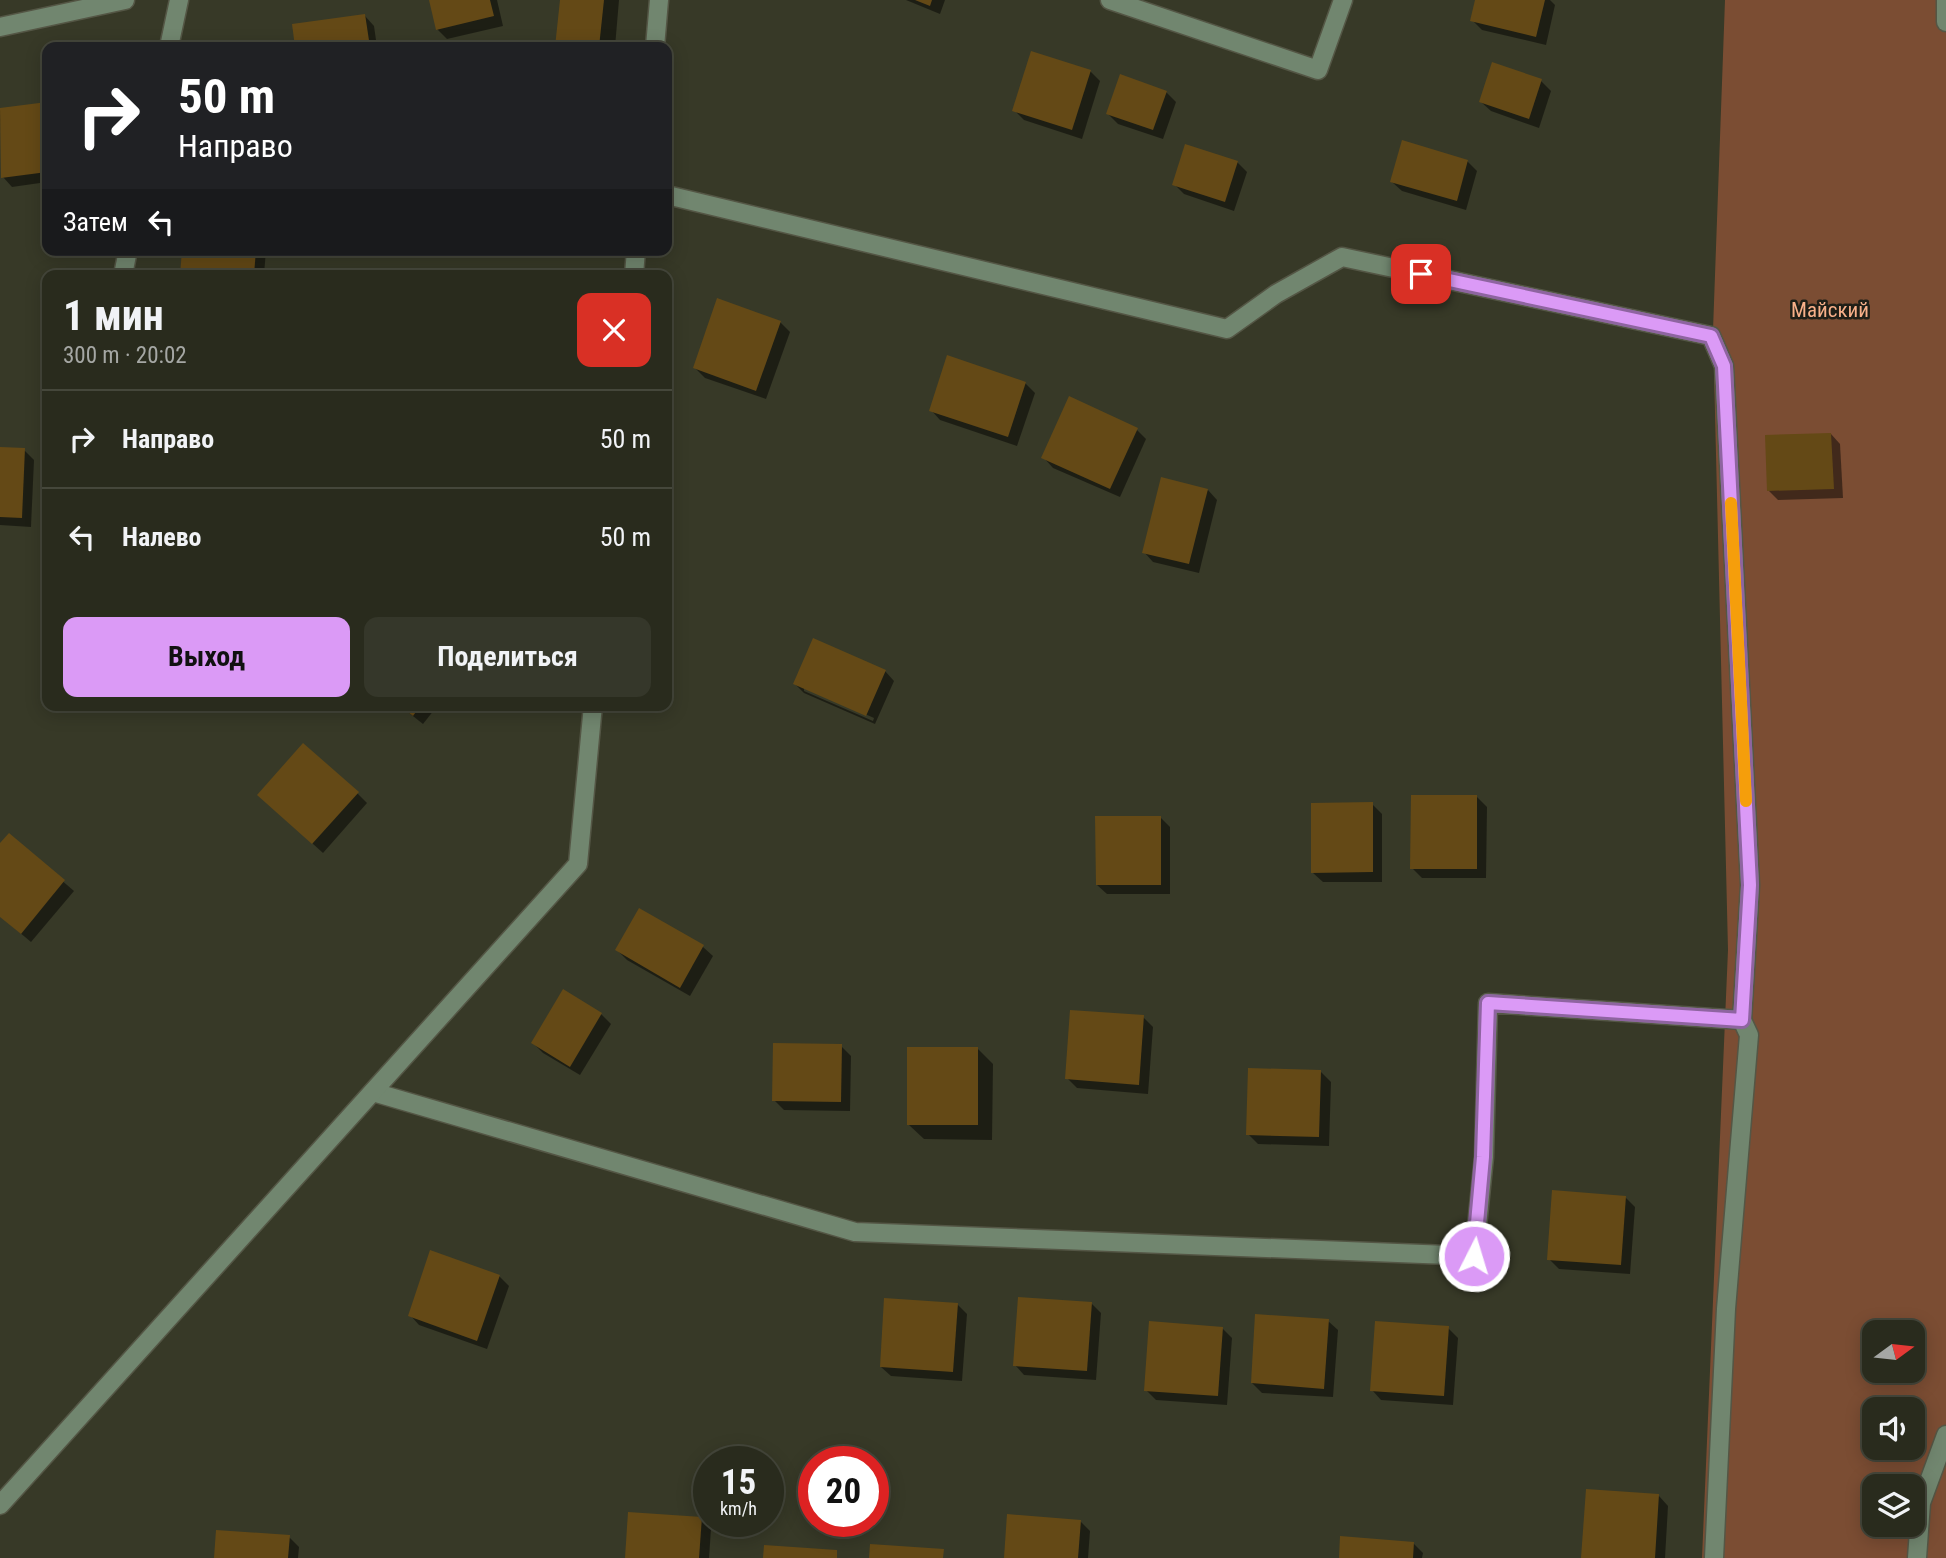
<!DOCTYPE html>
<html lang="ru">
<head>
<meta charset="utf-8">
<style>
	:root { --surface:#292b1d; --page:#35372a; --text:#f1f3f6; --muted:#a5a7a4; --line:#45473b; --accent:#db9af6 }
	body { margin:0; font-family:"Roboto Condensed",sans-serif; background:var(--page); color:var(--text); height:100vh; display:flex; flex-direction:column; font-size:26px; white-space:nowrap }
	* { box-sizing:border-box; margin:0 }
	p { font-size:23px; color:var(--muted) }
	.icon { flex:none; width:38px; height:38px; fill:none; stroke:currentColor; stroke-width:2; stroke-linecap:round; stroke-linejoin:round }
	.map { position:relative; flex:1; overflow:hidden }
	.sheet { position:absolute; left:42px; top:270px; width:630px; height:441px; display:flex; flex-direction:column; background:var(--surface); border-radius:14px; box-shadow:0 4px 18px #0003,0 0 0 2px var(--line) }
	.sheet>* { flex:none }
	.guide { position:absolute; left:42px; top:42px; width:630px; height:214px; border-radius:14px; box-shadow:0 4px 18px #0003,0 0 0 2px var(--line); background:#202124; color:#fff; overflow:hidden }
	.needle { width:46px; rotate:75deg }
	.tools { position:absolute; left:1862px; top:1320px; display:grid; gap:14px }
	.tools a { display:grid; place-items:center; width:63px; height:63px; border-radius:14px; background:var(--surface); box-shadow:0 4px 18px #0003,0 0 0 2px var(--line); font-size:35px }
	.speed { position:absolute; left:693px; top:1446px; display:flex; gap:14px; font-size:35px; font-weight:700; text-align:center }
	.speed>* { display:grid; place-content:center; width:91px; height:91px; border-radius:50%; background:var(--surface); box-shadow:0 4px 18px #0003,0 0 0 2px var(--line); line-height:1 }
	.speed small { font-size:18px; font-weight:400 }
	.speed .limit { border:10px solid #d22; background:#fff; color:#111 }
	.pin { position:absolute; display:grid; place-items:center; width:60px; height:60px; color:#fff; margin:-30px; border-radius:14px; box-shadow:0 4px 10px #0006 }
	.me { position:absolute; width:77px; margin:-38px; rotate:5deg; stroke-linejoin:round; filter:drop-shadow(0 0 5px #0008) }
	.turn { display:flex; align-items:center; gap:24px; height:147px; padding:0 21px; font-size:32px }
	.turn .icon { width:91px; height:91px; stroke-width:2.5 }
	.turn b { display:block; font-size:49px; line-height:60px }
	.then { display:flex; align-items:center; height:66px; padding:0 21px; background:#0003; gap:14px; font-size:26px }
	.round { display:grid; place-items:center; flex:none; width:74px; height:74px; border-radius:14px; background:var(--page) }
	.overview { display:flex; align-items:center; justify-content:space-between; height:119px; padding:0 21px }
	h1 { font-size:42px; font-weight:700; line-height:52px }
	.action { display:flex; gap:14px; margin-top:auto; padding:14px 21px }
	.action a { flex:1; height:80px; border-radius:14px; background:var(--accent); color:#111; font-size:28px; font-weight:700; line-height:80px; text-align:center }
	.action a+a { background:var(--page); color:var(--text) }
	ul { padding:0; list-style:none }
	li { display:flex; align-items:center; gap:21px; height:98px; padding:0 21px; border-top:2px solid var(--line) }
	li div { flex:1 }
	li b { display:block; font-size:26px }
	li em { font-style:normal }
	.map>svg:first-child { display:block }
	.green { fill:#7b4d33; fill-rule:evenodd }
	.shadow { fill:#0007; fill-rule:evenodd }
	.building { fill:#644916 }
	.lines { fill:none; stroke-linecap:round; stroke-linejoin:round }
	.minor-casing { stroke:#545645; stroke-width:21 }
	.minor { stroke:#71866f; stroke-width:18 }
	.route-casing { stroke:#8e64a0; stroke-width:18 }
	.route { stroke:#db9af6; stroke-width:12 }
	.slow { stroke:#f59e0b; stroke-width:12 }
	.labels { text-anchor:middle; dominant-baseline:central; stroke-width:5; stroke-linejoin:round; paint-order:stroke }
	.park-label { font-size:21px; fill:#f8b089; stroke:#1f1f17 }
</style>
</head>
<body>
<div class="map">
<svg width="1946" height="1558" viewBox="0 0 1946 1558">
	<rect width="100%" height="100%" fill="#373927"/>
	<path class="green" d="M1725,0H1946V1558H1702L1728,950L1713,330ZM1874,1332H1913V1370H1874ZM1874,1409H1913V1447H1874ZM1874,1486H1913V1524H1874Z"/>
	<g class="shadow">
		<polygon points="430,0 497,0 503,26 447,39 437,29"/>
		<polygon points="561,0 619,0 615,47 557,47"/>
		<polygon points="906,0 945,0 940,14"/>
		<polygon points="1477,0 1550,0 1555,5 1546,45 1482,30 1472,20"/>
		<polygon points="365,16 374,26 377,47 297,47 294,26"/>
		<polygon points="1090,71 1100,81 1082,139 1024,120 1014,110"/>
		<polygon points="1541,81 1551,91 1539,128 1491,111 1481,102"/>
		<polygon points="1166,92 1176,102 1163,139 1118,124 1108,114"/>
		<polygon points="47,103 47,182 12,187 3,177 0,110"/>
		<polygon points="1467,161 1477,171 1466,210 1402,191 1392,182"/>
		<polygon points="1237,162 1247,172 1234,211 1184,194 1174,184"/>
		<polygon points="183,250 266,250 264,275 182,275"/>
		<polygon points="780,322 790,332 766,399 705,378 695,368"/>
		<polygon points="1025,383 1035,393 1017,446 940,420 931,410"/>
		<polygon points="1136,429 1146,439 1120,497 1053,468 1044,458"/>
		<polygon points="1831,434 1840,444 1843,498 1778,500 1768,490"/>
		<polygon points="0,449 24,450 34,460 31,527 0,525"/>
		<polygon points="1208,490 1217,500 1199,573 1153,562 1144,552"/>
		<path d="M885,671L894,681L875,724L804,693L795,684ZM804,687L874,718L873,721L804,691Z"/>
		<polygon points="399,705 438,705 423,724"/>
		<polygon points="357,793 367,803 323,853 269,804"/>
		<polygon points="1477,797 1487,807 1486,878 1422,878 1412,868"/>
		<polygon points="1372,804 1382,814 1382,882 1323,882 1313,873"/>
		<polygon points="1160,817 1170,827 1170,894 1107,894 1097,885"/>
		<polygon points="9,835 74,891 31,942 0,916 0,846"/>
		<polygon points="640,910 703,947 713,956 690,996 627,960 617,950"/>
		<polygon points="564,992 601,1014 611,1024 580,1075 543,1053 533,1043"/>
		<polygon points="1143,1017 1153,1027 1148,1094 1077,1088 1067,1078"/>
		<polygon points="841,1046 851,1056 850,1111 784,1110 774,1100"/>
		<polygon points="978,1049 993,1064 992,1140 924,1139 909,1125"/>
		<polygon points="1321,1072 1331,1082 1329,1146 1258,1144 1248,1134"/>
		<polygon points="1625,1197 1635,1207 1630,1274 1559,1269 1549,1259"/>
		<polygon points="499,1276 509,1286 487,1349 419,1325 410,1315"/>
		<polygon points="1091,1303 1101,1313 1096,1380 1024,1375 1015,1365"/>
		<polygon points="957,1304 967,1314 962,1381 891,1376 881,1367"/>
		<polygon points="1328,1321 1338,1330 1333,1397 1262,1393 1252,1383"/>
		<polygon points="1222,1328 1232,1338 1227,1405 1156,1400 1146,1390"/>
		<polygon points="1448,1328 1458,1338 1453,1405 1381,1400 1372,1390"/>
		<polygon points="1659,1496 1668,1506 1665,1558 1583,1558"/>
		<polygon points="701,1519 711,1529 709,1558 626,1558"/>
		<polygon points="1080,1521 1090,1531 1088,1558 1006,1558"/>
		<polygon points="289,1537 299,1547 298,1558 215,1558"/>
		<polygon points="1413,1543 1423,1553 1422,1558 1340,1558"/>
	</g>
	<g class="building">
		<polygon points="429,0 490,0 494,16 436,30"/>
		<polygon points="560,0 604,0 599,47 555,47"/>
		<polygon points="915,0 932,0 930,6"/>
		<polygon points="1475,0 1545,0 1536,37 1470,21"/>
		<polygon points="365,14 370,47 295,47 292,24"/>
		<polygon points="1031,51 1091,70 1072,130 1012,111"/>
		<polygon points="1492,62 1542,79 1529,119 1479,102"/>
		<polygon points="1120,74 1167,91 1153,130 1106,114"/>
		<polygon points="47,102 47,172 1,178 0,108"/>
		<polygon points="1402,140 1468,160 1457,201 1390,182"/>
		<polygon points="1185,144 1238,161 1225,202 1172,185"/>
		<polygon points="182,250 256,250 254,275 180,275"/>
		<polygon points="717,298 781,321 756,391 693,368"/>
		<polygon points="947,355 1026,382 1008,437 929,411"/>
		<polygon points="1069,396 1138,428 1110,489 1041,458"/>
		<polygon points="1831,433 1834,489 1767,491 1765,435"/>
		<polygon points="0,447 25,448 22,518 0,517"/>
		<polygon points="1161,477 1208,489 1189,564 1142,553"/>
		<polygon points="813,638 886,670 866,716 793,684"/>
		<polygon points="399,705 421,705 413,716"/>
		<polygon points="303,743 359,792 312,844 257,795"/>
		<polygon points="1411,795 1477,795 1477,869 1410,869"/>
		<polygon points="1373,802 1373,872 1311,873 1311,803"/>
		<polygon points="1095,816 1161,816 1161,885 1096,885"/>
		<polygon points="9,833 65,880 21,934 0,917 0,843"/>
		<polygon points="639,908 704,945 680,988 615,950"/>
		<polygon points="563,989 602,1013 570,1067 531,1043"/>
		<polygon points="1070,1010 1144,1015 1139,1085 1065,1079"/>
		<polygon points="773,1043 842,1044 841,1102 772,1101"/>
		<rect x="907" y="1047" width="71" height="78"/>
		<polygon points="1248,1068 1321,1070 1319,1137 1246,1135"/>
		<polygon points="1552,1190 1626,1196 1621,1265 1547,1260"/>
		<polygon points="430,1250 500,1275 477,1341 408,1316"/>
		<polygon points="1018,1297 1092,1302 1087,1371 1013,1366"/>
		<polygon points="884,1298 958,1303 953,1372 880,1367"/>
		<polygon points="1255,1314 1329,1319 1324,1389 1251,1383"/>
		<polygon points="1149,1321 1223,1327 1218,1396 1144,1391"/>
		<polygon points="1375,1321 1449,1326 1444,1396 1370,1391"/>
		<polygon points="1586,1489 1659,1494 1655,1558 1581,1558"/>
		<polygon points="628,1512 702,1517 699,1558 625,1558"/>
		<polygon points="1007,1514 1081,1520 1078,1558 1004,1558"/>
		<polygon points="216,1530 290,1535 288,1558 214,1558"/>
		<polygon points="1340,1536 1414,1542 1413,1558 1339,1558"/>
		<polygon points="870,1544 944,1549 943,1558 869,1558"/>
		<polygon points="764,1545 837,1550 837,1558 763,1558"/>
	</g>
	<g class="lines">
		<g class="minor-casing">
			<g id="minor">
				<polyline points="1110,0 1318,70 1343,0"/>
				<polyline points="1946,0 1946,22"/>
				<polyline points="0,27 125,0"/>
				<polyline points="169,47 179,0"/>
				<polyline points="655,47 659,0"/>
				<polyline points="667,195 1227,329 1276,294 1342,257 1711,336 1724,366 1750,885 1742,1020"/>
				<polyline points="123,275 128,250"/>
				<polyline points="634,275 636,250"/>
				<polyline points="373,1092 855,1232 1474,1256 1484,1157 1488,1003 1742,1020 1749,1035 1726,1309 1714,1558"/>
				<polyline points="0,1505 578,864 593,705"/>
				<polyline points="1917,1558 1921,1503 1946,1435"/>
			</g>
		</g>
		<use href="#minor" class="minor"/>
	</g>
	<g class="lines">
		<g class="route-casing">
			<polyline id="route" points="1421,274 1711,336 1724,366 1750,885 1742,1020 1488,1003 1483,1157 1474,1256"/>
		</g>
		<use href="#route" class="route"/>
		<polyline class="slow" points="1731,503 1746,801"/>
	</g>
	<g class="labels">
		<g class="park-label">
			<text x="1830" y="310">Майский</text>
		</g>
	</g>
</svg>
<div class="tools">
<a><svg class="needle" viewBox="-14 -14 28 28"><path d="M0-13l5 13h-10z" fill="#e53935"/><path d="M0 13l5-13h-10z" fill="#a5a7a4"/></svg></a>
<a><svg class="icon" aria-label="sound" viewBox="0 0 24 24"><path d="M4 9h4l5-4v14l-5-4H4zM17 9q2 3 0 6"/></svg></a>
<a><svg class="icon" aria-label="layers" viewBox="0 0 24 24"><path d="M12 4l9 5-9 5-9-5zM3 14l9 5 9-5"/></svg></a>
</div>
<div class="speed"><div>15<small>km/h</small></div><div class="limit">20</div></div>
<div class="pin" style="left:1421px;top:274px;background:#d93025"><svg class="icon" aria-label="arrive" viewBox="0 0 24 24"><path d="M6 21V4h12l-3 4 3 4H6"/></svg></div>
<svg class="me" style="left:1474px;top:1256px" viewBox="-20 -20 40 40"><circle r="17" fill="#db9af6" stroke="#fff" stroke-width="3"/><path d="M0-11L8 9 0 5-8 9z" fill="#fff"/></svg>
<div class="guide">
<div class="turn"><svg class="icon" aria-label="right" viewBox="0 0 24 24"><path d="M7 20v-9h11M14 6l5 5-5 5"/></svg><div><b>50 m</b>Направо</div></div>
<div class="then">Затем<svg class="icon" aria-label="left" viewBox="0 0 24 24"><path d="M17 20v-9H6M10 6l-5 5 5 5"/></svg></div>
</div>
<section class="sheet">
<div class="overview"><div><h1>1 мин</h1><p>300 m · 20:02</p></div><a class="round" style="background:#d93025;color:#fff"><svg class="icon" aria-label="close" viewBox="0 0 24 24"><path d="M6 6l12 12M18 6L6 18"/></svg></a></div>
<ul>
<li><svg class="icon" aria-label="right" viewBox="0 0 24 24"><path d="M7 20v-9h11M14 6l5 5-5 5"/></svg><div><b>Направо</b></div><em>50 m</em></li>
<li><svg class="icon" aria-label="left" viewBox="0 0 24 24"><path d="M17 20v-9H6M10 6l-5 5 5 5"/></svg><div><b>Налево</b></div><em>50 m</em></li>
</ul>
<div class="action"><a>Выход</a><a>Поделиться</a></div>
</section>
</div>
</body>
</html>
